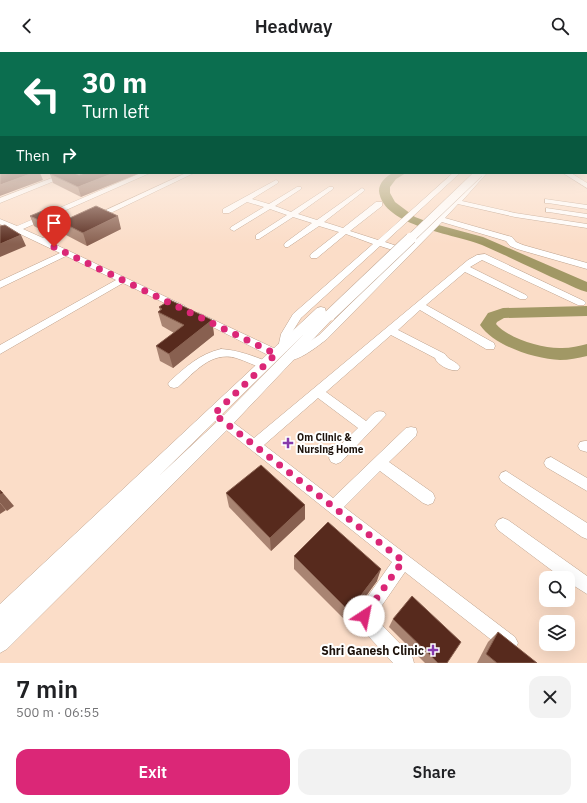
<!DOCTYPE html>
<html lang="en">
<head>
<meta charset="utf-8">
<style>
	:root { --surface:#fff; --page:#f2f2f2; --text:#202124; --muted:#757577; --accent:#db2777 }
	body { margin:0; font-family:"IBM Plex Sans",sans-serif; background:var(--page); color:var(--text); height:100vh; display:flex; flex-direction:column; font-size:15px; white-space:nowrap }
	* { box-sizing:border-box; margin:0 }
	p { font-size:13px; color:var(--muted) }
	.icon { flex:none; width:22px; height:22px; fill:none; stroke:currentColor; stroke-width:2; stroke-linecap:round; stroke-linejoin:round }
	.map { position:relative; height:611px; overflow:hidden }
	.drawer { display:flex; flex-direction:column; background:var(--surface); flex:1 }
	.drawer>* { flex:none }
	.top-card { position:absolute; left:0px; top:0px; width:587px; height:122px; box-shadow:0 4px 16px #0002; background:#0b6e4f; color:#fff; overflow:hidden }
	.buttons { position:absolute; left:539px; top:519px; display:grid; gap:8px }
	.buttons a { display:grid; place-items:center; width:36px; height:36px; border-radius:8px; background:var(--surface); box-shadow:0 4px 16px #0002; font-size:20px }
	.pin { position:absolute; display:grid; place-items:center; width:34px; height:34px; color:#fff; margin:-41px -17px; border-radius:50% 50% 50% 0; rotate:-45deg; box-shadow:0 0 4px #0007 }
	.pin .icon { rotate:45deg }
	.me { position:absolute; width:44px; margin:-22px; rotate:34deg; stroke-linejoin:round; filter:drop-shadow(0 0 3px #0008) }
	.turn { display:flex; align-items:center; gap:14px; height:84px; padding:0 16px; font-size:18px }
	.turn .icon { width:52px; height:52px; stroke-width:2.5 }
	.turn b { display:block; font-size:28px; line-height:34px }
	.then { display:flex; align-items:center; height:38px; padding:0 16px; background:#0003; gap:8px; font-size:15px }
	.round { display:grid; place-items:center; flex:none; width:42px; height:42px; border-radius:12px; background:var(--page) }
	.headline { display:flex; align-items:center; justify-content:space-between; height:68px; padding:0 16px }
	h1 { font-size:24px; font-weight:600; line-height:30px }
	.button { display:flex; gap:8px; margin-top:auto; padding:8px 16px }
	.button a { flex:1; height:46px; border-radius:12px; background:var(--accent); color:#fff; font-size:16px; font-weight:600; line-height:46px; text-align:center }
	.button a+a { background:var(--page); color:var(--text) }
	header { display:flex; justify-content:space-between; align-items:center; height:52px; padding:0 16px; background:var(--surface); font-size:18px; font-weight:600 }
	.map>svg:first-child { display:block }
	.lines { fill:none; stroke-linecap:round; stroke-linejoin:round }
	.river { fill:#a19865; fill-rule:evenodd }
	.minor-casing { stroke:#bda18c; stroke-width:1 }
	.major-casing { stroke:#bda18c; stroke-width:1 }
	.minor { fill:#fff; fill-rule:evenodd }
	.major { fill:#fff; fill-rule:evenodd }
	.major-bridge-far1-casing { stroke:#bda18c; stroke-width:9; stroke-linecap:butt }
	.major-bridge-casing { stroke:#bda18c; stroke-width:12; stroke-linecap:butt }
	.major-bridge-far1 { stroke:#fff; stroke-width:8 }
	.major-bridge { stroke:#fff; stroke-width:11 }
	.wall { fill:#a98472 }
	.shaded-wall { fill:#886050 }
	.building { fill:#572a1d; stroke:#886050 }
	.route { stroke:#db2777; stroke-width:7; stroke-dasharray:0 12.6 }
	.poi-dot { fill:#863bac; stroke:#fff; stroke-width:1.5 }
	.labels { text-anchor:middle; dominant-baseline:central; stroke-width:4; stroke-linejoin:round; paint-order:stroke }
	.poi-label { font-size:10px; font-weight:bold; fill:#1d120b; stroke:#fff; text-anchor:start }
	.near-poi-label { font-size:12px; font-weight:bold; fill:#1d120b; stroke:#fff; text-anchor:end }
</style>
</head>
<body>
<header><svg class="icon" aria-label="back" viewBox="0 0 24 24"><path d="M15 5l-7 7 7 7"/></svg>Headway<svg class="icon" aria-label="search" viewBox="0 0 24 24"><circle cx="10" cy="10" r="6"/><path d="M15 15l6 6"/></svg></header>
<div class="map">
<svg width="587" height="611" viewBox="0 0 587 611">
	<rect width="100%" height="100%" fill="#fbddc8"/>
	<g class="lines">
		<g class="river">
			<path d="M393,121H406L396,127L390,135V141L395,150L415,165L431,171L483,185L587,230V240C579,238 572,234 565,231C537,219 510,205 482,193C456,182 383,175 379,139C379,131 386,124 393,121Z"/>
			<path d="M587,254V264L504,266L497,270L496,272C509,287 543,297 562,296C571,296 579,294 587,292V304C578,306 569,308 560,308C535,307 494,294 480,273L488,261L503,256Z"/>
		</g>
		<g class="minor-casing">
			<g id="minor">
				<rect x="586" y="107" width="1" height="4"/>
				<rect x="0" y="117" width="1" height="4"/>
				<polygon points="65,121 74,121 0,151 0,146"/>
				<polygon points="141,121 150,121 23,177 43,186 75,171 81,171 81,175 50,190 185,254 187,256 185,258 179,258 123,231 0,302 0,293 116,228 66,204 0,236 0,229 60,201 16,180 0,186 0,181 10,177 0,172 0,167 17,174"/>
				<polygon points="186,121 194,121 96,168 90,168 89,166"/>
				<path d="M453,121H460L385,190L406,197L480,121H487L462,149L515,161L587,172V176L515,165L458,152L445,166L512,185L516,190L523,193L587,211V217L517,197L510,194L506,189L442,170L327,287C318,294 297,311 286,308L285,305L286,302L309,290L319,283L402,201L380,194L301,266L291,282L287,299H279L278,296L281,282L293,262L373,192L346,182L317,206H311L310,204L311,202L339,180L319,174L288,195H285L284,193L285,191L312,171L293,165L259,187H256V183L287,163L270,157L234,179L230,177L231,175L264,155L247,150L229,161H223V157L276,128L278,129V131L252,147L269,152L297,135H301V137L275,154L291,160L329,135H333V137L298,162L317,168L362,136L365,138L364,139L324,170L343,176L376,150H382V154L350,179L378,188Z"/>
				<polygon points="563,121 571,121 587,131 587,136"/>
				<polygon points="545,147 587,153 587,157 548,151 545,151"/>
				<polygon points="546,156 587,162 587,166 549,160 546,160"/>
				<path d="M485,202L584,249L586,251L584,253H578L482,208L470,215L526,243L528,245L526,247H520L465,220L426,253L494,291L495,294L494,297H486L420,258L398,278L445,302C448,308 456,309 460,315L458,318C451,320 437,313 435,306L391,283L326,340L366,369C372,363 376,357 384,360L386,363L341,410L336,412L331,410L329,406L331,402L358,376L318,346L264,393L333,446L406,376L411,375L416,376L417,380L416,384L389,410L433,441L435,446L433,451L428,453L423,451L380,419L344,455L515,585L518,591L515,597L509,600L503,597L405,520L374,565L412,604L414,611H393L360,575L355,564L358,558L392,510L210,365L208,362L210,359L214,357L218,359L254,386L468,208L477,203Z"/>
				<polygon points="199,261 280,299 281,302 280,305 272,305 195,266 194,264"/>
				<path d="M221,297C238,298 253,304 269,310L271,313L269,316L265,317C255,314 246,309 236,306C211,299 195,320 178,335L174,336L170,335L168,332L170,329C186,315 199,302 221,297Z"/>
				<polygon points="585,389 587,389 587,400 580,398 578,394 580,390"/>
				<polygon points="551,405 587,426 587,439 546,415 544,411 546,407"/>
				<polygon points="506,419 587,471 587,487 582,485 501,429 499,425 501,421"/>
				<polygon points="503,466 508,468 587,524 587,542 568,530 568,526 562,526 498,478 495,473 498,468"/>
			</g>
		</g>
		<g class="major-casing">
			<path id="major" d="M321,255L325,256L326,260H334L336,263L231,374L7,597L0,601V552L317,256ZM304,282L221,366L159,424Z"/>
		</g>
		<use href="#minor" class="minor"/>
		<use href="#major" class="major"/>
		<g class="major-bridge-far1-casing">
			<polyline id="major-bridge-far1" points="410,187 479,121"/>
		</g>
		<g class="major-bridge-casing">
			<polyline id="major-bridge" points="330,263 411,186"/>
		</g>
		<use href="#major-bridge-far1" class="major-bridge-far1"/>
		<use href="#major-bridge" class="major-bridge"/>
	</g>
	<g class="wall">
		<polygon points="50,122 79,123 81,145 53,131"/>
		<polygon points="30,164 63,169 121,177 87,194 66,183 63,176 57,179 55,178 47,181 34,174"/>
		<polygon points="159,255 212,268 214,283 173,316 160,309 156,294 174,281 162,274 158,260 160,258"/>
		<polygon points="226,441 305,453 305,467 271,499 229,455"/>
		<polygon points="294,504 377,529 347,570 294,517"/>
		<polygon points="393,567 447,611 425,611 389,575"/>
		<polygon points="498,580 537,611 477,611 488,590"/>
	</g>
	<g class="shaded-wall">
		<polygon points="33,121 40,121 43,128 0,144 0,133"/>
		<polygon points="114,121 140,121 81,145 78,135"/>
		<polygon points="118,164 121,177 87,194 83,181"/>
		<polygon points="62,165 64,172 61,170 63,176 57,179 53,169"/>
		<polygon points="51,168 55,178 47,181 43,170"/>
		<polygon points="21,183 26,194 0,205 0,192"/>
		<polygon points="212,268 214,283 173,316 169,302"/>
		<polygon points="3,441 14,454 7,459 0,451 0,443"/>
		<polygon points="0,451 6,458 0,462"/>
		<polygon points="305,453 305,467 271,499 270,486"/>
		<polygon points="381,517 377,529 347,570 349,559"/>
	</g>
	<g class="building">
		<polygon points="1,120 1,121 33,121 0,133 0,121"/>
		<polygon points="52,121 74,121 79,123 85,121 114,121 78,135 50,122"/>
		<polygon points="96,154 118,164 83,181 61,170"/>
		<polygon points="47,157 62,165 53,169 51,168 43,170 30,164"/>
		<polygon points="5,173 21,183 0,192 0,174"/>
		<polygon points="170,248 212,268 169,302 156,294 184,273 158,260 162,257 159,255"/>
		<polygon points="261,413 305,453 270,486 226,441"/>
		<polygon points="0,438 3,441 0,443"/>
		<polygon points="328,470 381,517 349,559 294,504"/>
		<polygon points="412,544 461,590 447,611 438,611 393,567"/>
		<polygon points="498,580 537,611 497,611 486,602"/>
	</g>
	<linearGradient id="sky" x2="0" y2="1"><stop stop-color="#8ba9b4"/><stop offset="0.55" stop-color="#fdf0e6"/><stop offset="1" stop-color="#fdf0e6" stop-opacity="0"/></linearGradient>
	<rect width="587" height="192" fill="url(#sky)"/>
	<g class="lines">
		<polyline class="route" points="54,195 276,302 214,362 403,509 364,564"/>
	</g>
	<g class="poi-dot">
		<path d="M286 385h4v4h4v4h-4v4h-4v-4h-4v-4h4z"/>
		<path d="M431 592h4v4h4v4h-4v4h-4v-4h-4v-4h4z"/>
	</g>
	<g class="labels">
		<g class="poi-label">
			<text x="297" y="385">Om Clinic &amp;<tspan x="297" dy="12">Nursing Home</tspan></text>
		</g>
		<g class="near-poi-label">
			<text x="424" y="598">Shri Ganesh Clinic</text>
		</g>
	</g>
</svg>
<div class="buttons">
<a><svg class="icon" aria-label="search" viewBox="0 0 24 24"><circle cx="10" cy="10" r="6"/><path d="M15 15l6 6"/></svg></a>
<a><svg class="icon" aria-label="layers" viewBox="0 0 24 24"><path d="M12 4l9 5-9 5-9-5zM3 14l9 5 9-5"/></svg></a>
</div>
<div class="pin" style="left:54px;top:195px;background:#d93025"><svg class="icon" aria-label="arrive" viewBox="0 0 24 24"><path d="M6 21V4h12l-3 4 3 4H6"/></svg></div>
<svg class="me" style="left:364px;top:564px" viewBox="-20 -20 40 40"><circle r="19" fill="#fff"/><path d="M0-13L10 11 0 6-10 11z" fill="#db2777"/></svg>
<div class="top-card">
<div class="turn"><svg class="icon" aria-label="left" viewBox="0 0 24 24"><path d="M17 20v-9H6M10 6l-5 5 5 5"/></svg><div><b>30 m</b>Turn left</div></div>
<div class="then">Then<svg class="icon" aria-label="right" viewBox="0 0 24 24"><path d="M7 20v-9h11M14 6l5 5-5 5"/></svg></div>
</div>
</div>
<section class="drawer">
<div class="headline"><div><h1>7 min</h1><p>500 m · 06:55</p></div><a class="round"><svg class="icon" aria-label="close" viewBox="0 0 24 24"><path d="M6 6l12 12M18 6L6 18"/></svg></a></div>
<div class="button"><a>Exit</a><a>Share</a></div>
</section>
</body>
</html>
